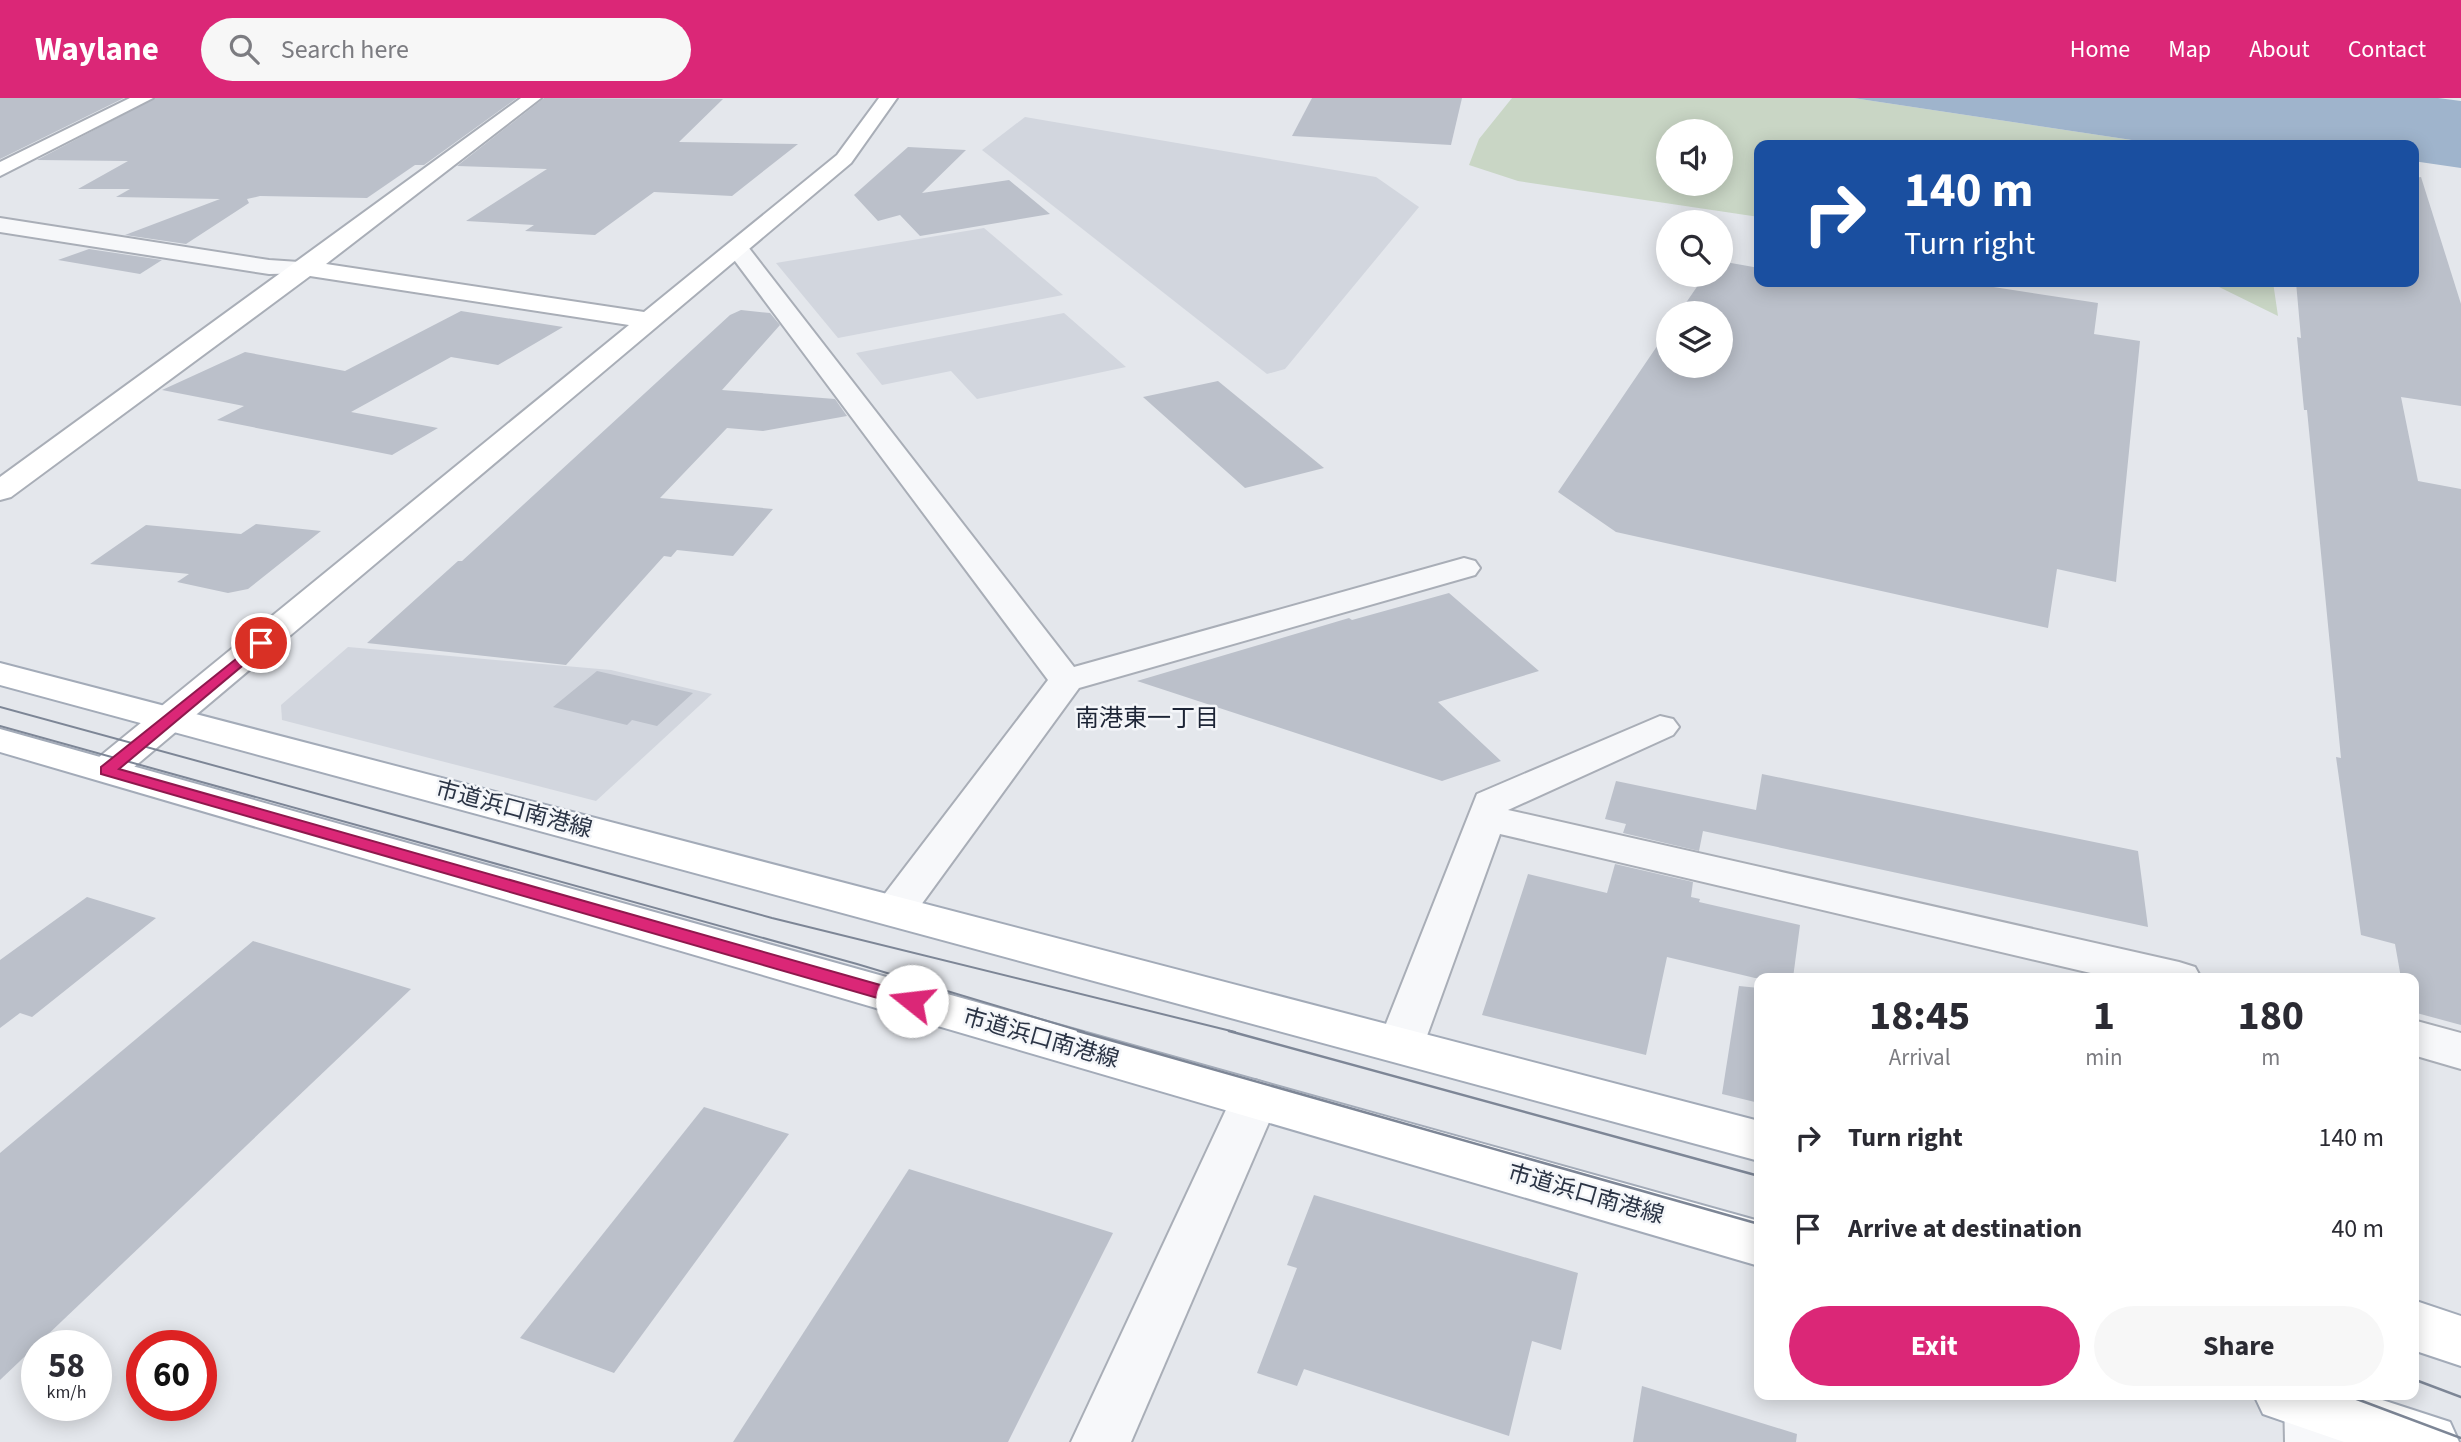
<!DOCTYPE html>
<html lang="en">
<head>
<meta charset="utf-8">
<style>
	:root { --surface:#fff; --page:#f7f7f7; --text:#2b2b33; --muted:#7c7c81; --accent:#db2777 }
	body { margin:0; font-family:"Source Sans 3","Noto Sans JP",sans-serif; background:var(--page); color:var(--text); height:100vh; display:flex; flex-direction:column; font-size:26px; white-space:nowrap }
	* { box-sizing:border-box; margin:0 }
	p { font-size:23px; color:var(--muted) }
	.icon { flex:none; width:38px; height:38px; fill:none; stroke:currentColor; stroke-width:2; stroke-linecap:round; stroke-linejoin:round }
	.map { position:relative; flex:1; overflow:hidden }
	.sheet { position:absolute; left:1754px; top:875px; width:665px; height:427px; display:flex; flex-direction:column; background:var(--surface); border-radius:14px; box-shadow:0 4px 18px #0003 }
	.sheet>* { flex:none }
	.hud { position:absolute; left:1754px; top:42px; width:665px; height:147px; border-radius:14px; box-shadow:0 4px 18px #0003; background:#1a4fa0; color:#fff; overflow:hidden }
	.tools { position:absolute; left:1656px; top:21px; display:grid; gap:14px }
	.tools a { display:grid; place-items:center; width:77px; height:77px; border-radius:50%; background:var(--surface); box-shadow:0 4px 18px #0003; font-size:35px }
	.speed { position:absolute; left:21px; top:1232px; display:flex; gap:14px; font-size:35px; font-weight:700; text-align:center }
	.speed>* { display:grid; place-content:center; width:91px; height:91px; border-radius:50%; background:var(--surface); box-shadow:0 4px 18px #0003; line-height:1 }
	.speed small { font-size:18px; font-weight:400 }
	.speed .limit { border:10px solid #d22; background:#fff; color:#111 }
	.pin { position:absolute; display:grid; place-items:center; width:60px; height:60px; color:#fff; margin:-30px; border:4px solid #fff; border-radius:50%; box-shadow:0 2px 7px #0007 }
	.me { position:absolute; width:77px; margin:-38px; rotate:286deg; stroke-linejoin:round; filter:drop-shadow(0 0 5px #0008) }
	.turn { display:flex; align-items:center; gap:24px; height:147px; padding:0 35px; font-size:32px }
	.turn .icon { width:91px; height:91px; stroke-width:2.5 }
	.turn b { display:block; font-size:49px; line-height:60px }
	.eta { display:flex; justify-content:space-evenly; align-items:center; height:119px; text-align:center }
	.eta b { font-size:42px; font-weight:700; line-height:49px }
	.cta { display:flex; gap:14px; margin-top:auto; padding:14px 35px }
	.cta a { flex:1; height:80px; border-radius:42px; background:var(--accent); color:#fff; font-size:28px; font-weight:700; line-height:80px; text-align:center }
	.cta a+a { background:var(--page); color:var(--text) }
	ul { padding:0; list-style:none }
	li { display:flex; align-items:center; gap:21px; height:91px; padding:0 35px }
	li div { flex:1 }
	li b { display:block; font-size:26px }
	li em { font-style:normal }
	header { display:flex; align-items:center; gap:42px; box-sizing:border-box; height:98px; padding:0 35px; background:var(--accent); color:#fff }
	header strong { font-size:33px }
	nav { display:flex; gap:38px; margin-inline-start:auto; font-size:24px }
	.search { width:490px; height:63px; background:var(--page); display:flex; align-items:center; gap:18px; box-sizing:border-box; padding:0 24px; border-radius:38px; color:var(--muted); font-size:26px }
	.map>svg:first-child { display:block }
	.built { fill:#d2d6de }
	.green { fill:#c9d6c5; fill-rule:evenodd }
	.water { fill:#9fb4cc }
	.building { fill:#bbc0ca }
	.lines { fill:none; stroke-linecap:round; stroke-linejoin:round }
	.street-casing { stroke:#a9aeb7; stroke-width:4 }
	.secondary-casing { stroke:#a9aeb7; stroke-width:4 }
	.primary-casing { stroke:#a3abb8; stroke-width:4 }
	.street { fill:#f7f8fa; fill-rule:evenodd }
	.secondary { fill:#fff; fill-rule:evenodd }
	.primary { fill:#fff; fill-rule:evenodd }
	.tram-far1 { stroke:#7d8696; stroke-width:2 }
	.tram { stroke:#7d8696; stroke-width:2.5 }
	.route { fill:#db2777; stroke:#8e194d; stroke-width:2 }
	.labels { text-anchor:middle; dominant-baseline:central; stroke-width:5; stroke-linejoin:round; paint-order:stroke }
	.street-label { font-size:23px; fill:#2b3445; stroke:#f4f6f9 }
	.neighbourhood-label { font-size:24px; fill:#1d2536; stroke:#f4f6f9 }
</style>
</head>
<body>
<header>
<strong>Waylane</strong>
<div class="search"><svg class="icon" aria-label="search" viewBox="0 0 24 24"><circle cx="10" cy="10" r="6"/><path d="M15 15l6 6"/></svg>Search here</div>
<nav><a>Home</a><a>Map</a><a>About</a><a>Contact</a></nav>
</header>
<div class="map">
<svg width="2461" height="1344" viewBox="0 0 2461 1344">
	<rect width="100%" height="100%" fill="#e4e7ec"/>
	<g class="built">
		<polygon points="1025,19 1376,79 1419,109 1285,271 1267,276 982,52"/>
		<polygon points="984,130 1063,197 838,240 776,165"/>
		<polygon points="1064,215 1126,269 977,301 951,273 882,287 856,255"/>
		<polygon points="348,549 611,572 712,596 596,703 282,622 281,607"/>
	</g>
	<g class="green">
		<path d="M1512,0H1853L2165,47H1759V119L1518,83L1469,67L1479,41ZM1668,33H1720V86H1668Z"/>
		<polygon points="2188,184 2273,184 2278,218 2217,188"/>
	</g>
	<polygon class="water" points="1853,0 2438,0 2461,3 2461,70 2413,63 2413,47 2259,44 2259,47 2165,47"/>
	<g class="building">
		<polygon points="0,0 124,0 0,61"/>
		<polygon points="155,0 517,0 424,67 415,67 367,100 260,98 247,101 249,105 186,146 125,137 220,101 116,99 130,91 78,91 128,63 37,62"/>
		<polygon points="544,0 723,1 679,44 798,46 732,98 654,94 595,137 525,133 534,127 466,123 547,71 457,68"/>
		<polygon points="1312,0 1462,0 1451,47 1292,38"/>
		<polygon points="908,49 966,52 922,95 1009,82 1050,116 920,138 900,117 878,123 854,97"/>
		<polygon points="2421,79 2461,206 2461,308 2401,299 2418,383 2461,391 2461,927 2413,914 2413,880 2401,880 2395,846 2361,837 2336,659 2341,660 2307,312 2304,312 2297,239 2301,240 2296,184 2413,184 2413,80"/>
		<polygon points="89,151 162,162 140,176 58,162"/>
		<polygon points="1720,163 1759,170 1759,184 1961,184 2098,205 2094,236 2140,243 2116,484 2057,471 2048,530 1616,434 1558,394 1668,232 1668,268 1720,268 1720,215 1679,215 1705,177 1720,177"/>
		<polygon points="741,212 770,215 780,227 722,292 835,301 847,318 763,333 727,330 660,400 773,411 733,458 677,452 671,459 664,458 566,567 367,545 458,463 462,463 730,217"/>
		<polygon points="461,213 563,229 498,267 451,259 351,314 438,330 392,357 217,322 244,308 162,292 245,254 345,273"/>
		<polygon points="1218,283 1324,370 1245,390 1143,299"/>
		<polygon points="256,426 321,433 248,491 228,495 177,484 189,476 90,466 146,427 241,436"/>
		<polygon points="1449,495 1539,573 1438,604 1501,663 1442,683 1137,583 1349,520 1352,522"/>
		<polygon points="597,573 693,595 657,628 632,622 627,627 553,609"/>
		<polygon points="1762,676 2138,753 2148,829 1703,733 1699,753 1623,735 1626,726 1605,721 1616,683 1756,712"/>
		<polygon points="1615,766 1693,784 1691,799 1700,801 1699,804 1800,827 1793,880 1755,880 1667,859 1646,957 1482,917 1528,776 1607,795"/>
		<polygon points="87,799 156,820 32,919 20,915 0,930 0,862"/>
		<polygon points="253,843 411,891 0,1282 0,1055"/>
		<polygon points="1739,888 1759,890 1759,1005 1722,996"/>
		<polygon points="704,1009 789,1036 614,1275 520,1240"/>
		<polygon points="909,1071 1113,1135 1008,1344 733,1344"/>
		<polygon points="1314,1097 1578,1175 1561,1252 1532,1243 1509,1338 1304,1271 1297,1288 1257,1275 1297,1170 1287,1167"/>
		<polygon points="1642,1288 1797,1336 1796,1344 1633,1344"/>
	</g>
	<g class="lines">
		<g class="street-casing">
			<g id="street">
				<polygon points="0,120 269,162 314,165 318,170 314,175 269,176 0,134"/>
				<polygon points="737,143 745,145 1074,569 1464,460 1475,463 1480,470 1475,477 1079,590 910,822 895,827 880,822 874,812 880,802 1048,582 729,155 726,150"/>
				<polygon points="1660,618 1673,621 1679,629 1673,637 1508,712 2179,864 2195,869 2201,880 2112,880 1500,736 1424,946 1418,958 1401,964 1384,958 1378,946 1477,696"/>
				<polygon points="2413,922 2461,935 2461,971 2413,957"/>
				<polygon points="1255,982 1272,988 1279,1001 1131,1344 1071,1344 1231,1001 1238,988"/>
				<polygon points="2284,1297 2342,1297 2345,1344 2285,1344"/>
			</g>
		</g>
		<g class="secondary-casing">
			<g id="secondary">
				<polygon points="130,0 153,0 0,78 0,64"/>
				<polygon points="521,0 541,0 326,166 644,214 837,57 879,0 897,0 851,65 121,680 107,684 93,680 88,672 93,664 629,227 310,178 11,399 0,402 0,379"/>
			</g>
		</g>
		<g class="primary-casing">
			<g id="primary">
				<polygon points="0,565 1759,1023 1759,1063 0,587"/>
				<polygon points="0,631 1759,1123 1759,1168 0,654"/>
				<polygon points="2413,1202 2461,1218 2461,1268 2413,1252"/>
				<polygon points="2254,1297 2367,1297 2450,1324 2459,1344 2344,1344 2263,1316"/>
			</g>
		</g>
		<use href="#street" class="street"/>
		<use href="#secondary" class="secondary"/>
		<use href="#primary" class="primary"/>
		<g class="tram-far1">
			<polyline points="0,609 772,820 1235,934"/>
			<polyline points="0,628 857,866 1084,934"/>
		</g>
		<g class="tram">
			<polyline points="1078,933 1759,1126"/>
			<polyline points="1229,933 1759,1078"/>
			<polyline points="2413,1281 2461,1299"/>
			<polyline points="2346,1297 2461,1340"/>
		</g>
	</g>
	<polygon class="route" points="261,541 268,545 266,548 119,671 912,896 922,903 912,910 101,676 101,669"/>
	<g class="labels">
		<g class="street-label">
			<text transform="translate(514 711) rotate(15)">市道浜口南港線</text>
			<text transform="translate(1041 940) rotate(16)">市道浜口南港線</text>
			<text transform="translate(1586 1096) rotate(16)">市道浜口南港線</text>
		</g>
		<g class="neighbourhood-label">
			<text x="1147" y="620">南港東一丁目</text>
		</g>
	</g>
</svg>
<div class="tools">
<a><svg class="icon" aria-label="sound" viewBox="0 0 24 24"><path d="M4 9h4l5-4v14l-5-4H4zM17 9q2 3 0 6"/></svg></a>
<a><svg class="icon" aria-label="search" viewBox="0 0 24 24"><circle cx="10" cy="10" r="6"/><path d="M15 15l6 6"/></svg></a>
<a><svg class="icon" aria-label="layers" viewBox="0 0 24 24"><path d="M12 4l9 5-9 5-9-5zM3 14l9 5 9-5"/></svg></a>
</div>
<div class="speed"><div>58<small>km/h</small></div><div class="limit">60</div></div>
<div class="pin" style="left:261px;top:545px;background:#d93025"><svg class="icon" aria-label="arrive" viewBox="0 0 24 24"><path d="M6 21V4h12l-3 4 3 4H6"/></svg></div>
<svg class="me" style="left:912px;top:903px" viewBox="-20 -20 40 40"><circle r="19" fill="#fff"/><path d="M0-13L10 11 0 6-10 11z" fill="#db2777"/></svg>
<div class="hud">
<div class="turn"><svg class="icon" aria-label="right" viewBox="0 0 24 24"><path d="M7 20v-9h11M14 6l5 5-5 5"/></svg><div><b>140 m</b>Turn right</div></div>
</div>
<section class="sheet">
<div class="eta">
<div><b>18:45</b><p>Arrival</p></div>
<div><b>1</b><p>min</p></div>
<div><b>180</b><p>m</p></div>
</div>
<ul>
<li><svg class="icon" aria-label="right" viewBox="0 0 24 24"><path d="M7 20v-9h11M14 6l5 5-5 5"/></svg><div><b>Turn right</b></div><em>140 m</em></li>
<li><svg class="icon" aria-label="arrive" viewBox="0 0 24 24"><path d="M6 21V4h12l-3 4 3 4H6"/></svg><div><b>Arrive at destination</b></div><em>40 m</em></li>
</ul>
<div class="cta"><a>Exit</a><a>Share</a></div>
</section>
</div>
</body>
</html>
